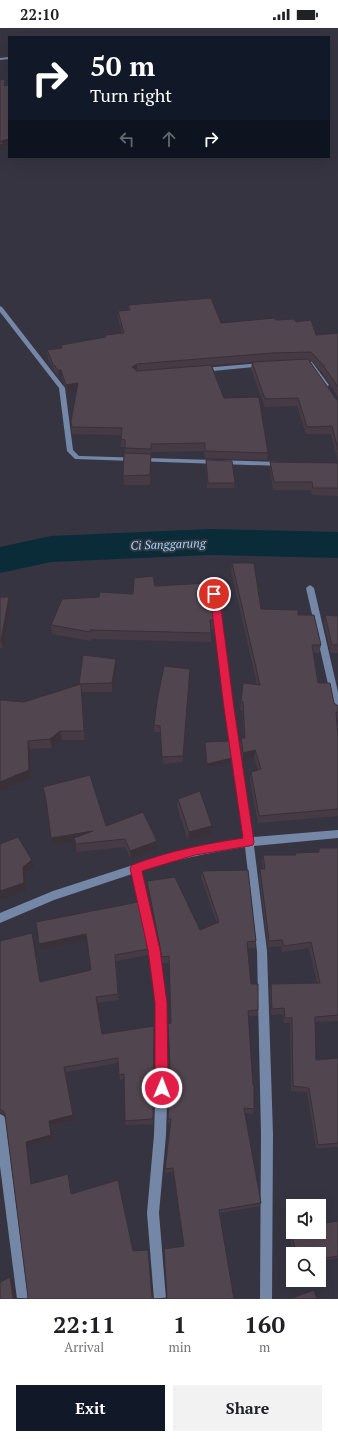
<!DOCTYPE html>
<html lang="en">
<head>
<meta charset="utf-8">
<style>
	:root { --surface:#fff; --page:#f2f2f2; --text:#202124; --muted:#757577; --accent:#111827 }
	body { margin:0; font-family:"PT Serif",serif; background:var(--page); color:var(--text); height:100vh; display:flex; flex-direction:column; font-size:15px; white-space:nowrap }
	* { box-sizing:border-box; margin:0 }
	p { font-size:13px; color:var(--muted) }
	.icon { flex:none; width:22px; height:22px; fill:none; stroke:currentColor; stroke-width:2; stroke-linecap:round; stroke-linejoin:round }
	.map { position:relative; height:1271px; overflow:hidden }
	.side { display:flex; flex-direction:column; background:var(--surface); flex:1 }
	.side>* { flex:none }
	.hud { position:absolute; left:8px; top:8px; width:322px; height:122px; border-radius:0px; box-shadow:0 4px 16px #0002; background:#111827; color:#fff; overflow:hidden }
	.tools { position:absolute; left:286px; top:1171px; display:grid; gap:8px }
	.tools a { display:grid; place-items:center; width:40px; height:40px; border-radius:0px; background:var(--surface); box-shadow:0 4px 16px #0002; font-size:20px }
	.pin { position:absolute; display:grid; place-items:center; width:34px; height:34px; color:#fff; margin:-17px; border:2px solid #fff; border-radius:50%; box-shadow:0 1px 4px #0007 }
	.me { position:absolute; width:44px; margin:-22px; rotate:1deg; stroke-linejoin:round; filter:drop-shadow(0 0 3px #0008) }
	.turn { display:flex; align-items:center; gap:14px; height:84px; padding:0 16px; font-size:18px }
	.turn .icon { width:52px; height:52px; stroke-width:2.5 }
	.turn b { display:block; font-size:28px; line-height:34px }
	.lanes { display:flex; align-items:center; height:38px; padding:0 16px; background:#0003; justify-content:center; gap:20px; direction:ltr }
	.lanes .off { opacity:.35 }
	.eta { display:flex; justify-content:space-evenly; align-items:center; height:68px; text-align:center }
	.eta b { font-size:24px; font-weight:600; line-height:28px }
	.button { display:flex; gap:8px; margin-top:auto; padding:8px 16px }
	.button a { flex:1; height:46px; border-radius:0px; background:var(--accent); color:#fff; font-size:16px; font-weight:600; line-height:46px; text-align:center }
	.button a+a { background:var(--page); color:var(--text) }
	.status { display:flex; justify-content:space-between; align-items:center; height:28px; padding:0 20px; background:var(--surface); direction:ltr }
	.status svg { height:11px; fill:currentColor }
	.map>svg:first-child { display:block }
	.lines { fill:none; stroke-linecap:round; stroke-linejoin:round }
	.river { fill:#092c38; fill-rule:evenodd }
	.service { fill:#7587a6; fill-rule:evenodd }
	.minor { fill:#7587a6; fill-rule:evenodd }
	.wall { fill:#463b45 }
	.shaded-wall { fill:#393038 }
	.building { fill:#514550; stroke:#393038 }
	.route { fill:#e11d48; stroke:#92132f }
	.labels { text-anchor:middle; dominant-baseline:central; stroke-width:4; stroke-linejoin:round; paint-order:stroke }
	.water-label { font-size:12px; font-style:italic; fill:#90dbfa; stroke:#373442 }
</style>
</head>
<body>
<div class="status"><b>22:10</b><svg viewBox="0 0 49 12"><path d="M0 12V9h3v3zM5 12V6h3v6zM10 12V3h3v9zM15 12V0h3v12zM26 1h20v11H26zM47 4h2v5h-2z"/></svg></div>
<div class="map">
<svg width="338" height="1271" viewBox="0 0 338 1271">
	<rect width="100%" height="100%" fill="#373442"/>
	<g class="lines">
		<polygon class="river" points="209,501 338,504 338,530 209,527 51,534 0,545 0,519 51,508"/>
		<polygon class="service" points="9,29 9,31 0,32 0,30"/>
		<g class="minor">
			<polygon points="0,278 2,279 65,360 73,422 79,428 281,434 284,436 281,438 75,431 67,423 59,360 0,284"/>
			<polygon points="305,333 312,334 329,357 328,358 324,358 308,337 303,336 302,335"/>
			<polygon points="261,335 263,336 263,338 203,344 200,342 203,340"/>
			<path d="M213,549L217,552L233,680L253,809L338,802V810L254,818L267,923L273,1106L272,1271H260L261,1106L257,923L245,819C209,825 176,831 141,843L159,922L166,975L168,1044L166,1107L159,1185L166,1271H154L147,1185L154,1107L156,1044V975L149,922L132,846L54,872L0,895V885L53,863L167,826L195,819L244,811L225,680L209,552Z"/>
			<polygon points="310,557 314,560 338,664 338,685 335,684 334,682 306,560"/>
			<polygon points="0,1086 4,1088 6,1092 29,1271 17,1271 0,1138"/>
		</g>
	</g>
	<g class="wall">
		<polygon points="128,277 221,295 276,292 296,294 316,307 338,305 338,369 322,344 310,332 309,332 336,371 338,372 338,435 331,406 306,406 297,378 265,379 251,341 252,334 212,337 224,370 268,425 267,432 205,430 204,423 151,424 150,457 124,457 123,448 125,425 125,419 121,419 121,407 72,406 71,393 77,363 67,364 62,349 59,350 54,343 48,330 47,322 61,320 61,317 105,309 122,305 118,290 118,283 128,282"/>
		<polygon points="206,432 235,455 234,460 207,460"/>
		<polygon points="270,434 338,435 338,468 312,467 311,462 273,462 270,441"/>
		<polygon points="232,535 261,581 298,587 321,617 319,625 313,624 318,655 334,675 338,678 338,692 336,692 338,709 338,788 258,795 250,752 251,744 258,742 254,729 243,732 240,717 241,710 244,710 242,682 240,682 243,655 257,656 231,543"/>
		<polygon points="228,553 227,563 223,590 220,563 220,554"/>
		<polygon points="155,558 214,592 214,601 211,601 211,614 91,611 91,613 52,606 51,597 99,569 133,566"/>
		<polygon points="0,569 9,569 11,578 3,621 0,620"/>
		<polygon points="325,587 338,588 338,625 331,625 324,595"/>
		<polygon points="117,640 112,664 82,664 85,712 62,712 52,720 30,721 31,751 0,763 0,672 24,674 80,657 79,656"/>
		<polygon points="190,648 183,734 163,736 160,704 154,704 154,697"/>
		<polygon points="205,714 231,735 207,740 205,719"/>
		<polygon points="43,759 106,798 157,821 131,831 125,819 77,824 75,814 53,818 47,776"/>
		<polygon points="178,771 212,806 188,812 177,779"/>
		<polygon points="319,820 338,820 338,993 315,994 316,1032 338,1030 338,1119 316,1120 307,1064 291,1063 290,995 284,995 283,986 271,987 270,962 271,956 317,955 309,920 282,924 281,918 268,919 259,848 260,841 263,841 262,834 263,827 295,827 295,825 318,824"/>
		<polygon points="202,843 256,913 255,920 248,920 251,956 258,982 257,988 248,988 254,1081 253,1086 245,1085 261,1175 259,1178 220,1185 234,1271 0,1271 10,1249 13,1251 16,1271 26,1271 28,1269 5,1087 1,1085 0,1085 0,913 32,905 34,911 41,953 91,942 87,912 40,922 39,916 36,894 148,921 148,927 116,933 119,972 97,975 102,1006 154,1003 153,1096 126,1097 125,1093 124,1051 120,1052 118,1035 66,1044 74,1092 51,1097 53,1111 28,1118 33,1156 68,1146 69,1149 72,1165 133,1223 152,1270 154,1271 167,1270 184,1218 173,1144 165,1145 170,1095 168,1095 171,995 169,935 162,935 148,860 147,853 200,902 217,895 201,850"/>
		<polygon points="338,1193 338,1230 319,1233 319,1226 293,1226 293,1227 289,1204 291,1201"/>
	</g>
	<g class="shaded-wall">
		<polygon points="9,111 9,116 4,117 4,122 0,122 1,113"/>
		<polygon points="137,336 137,344 132,339"/>
		<polygon points="58,342 61,342 62,349 59,350"/>
		<polygon points="78,355 79,363 67,364 66,357"/>
		<polygon points="228,553 227,563 223,590 224,580"/>
		<polygon points="9,569 11,578 3,621 1,612"/>
		<polygon points="116,631 117,640 112,664 112,655"/>
		<polygon points="190,641 190,648 183,734 183,728"/>
		<polygon points="81,656 82,665 85,712 84,703"/>
		<polygon points="60,703 62,712 52,720 50,711"/>
		<polygon points="28,713 30,721 31,751 0,763 0,754"/>
		<polygon points="255,722 254,729 243,732 243,725"/>
		<polygon points="232,730 231,735 207,740 207,736"/>
		<polygon points="212,798 212,806 188,812 189,804"/>
		<polygon points="93,803 75,814 53,818 51,810"/>
		<polygon points="157,813 157,821 131,831 130,823"/>
		<polygon points="32,832 34,839 25,847 26,862 0,872 0,863 23,839"/>
		<polygon points="32,905 34,911 42,960 40,954"/>
		<polygon points="86,906 87,912 40,922 39,916"/>
		<polygon points="64,1039 66,1044 74,1092 51,1097 53,1111 28,1118 33,1160 31,1156 26,1114"/>
		<polygon points="68,1146 69,1149 72,1169 71,1166"/>
		<polygon points="0,1150 2,1169 0,1170"/>
		<polygon points="10,1249 13,1251 16,1271 13,1270"/>
	</g>
	<g class="building">
		<polygon points="5,51 4,58 9,57 9,111 1,113 3,116 0,117 0,52"/>
		<polygon points="211,270 221,295 275,290 276,292 294,291 296,294 311,292 316,307 338,305 338,359 323,337 311,324 273,325 137,336 132,339 137,343 211,337 224,370 259,369 268,425 205,423 205,415 151,416 151,421 125,420 125,412 121,411 122,400 72,399 71,393 78,355 66,357 61,342 58,342 53,336 47,322 62,320 61,317 106,309 105,307 124,305 118,283 130,282 128,277"/>
		<polygon points="308,331 336,371 338,372 338,422 332,398 307,399 298,370 265,371 252,334"/>
		<polygon points="124,425 151,426 150,447 123,448"/>
		<polygon points="206,432 232,433 235,455 208,455"/>
		<polygon points="270,434 338,435 338,460 313,460 312,454 274,454"/>
		<polygon points="232,535 254,535 261,581 298,582 298,587 314,587 321,617 312,617 318,655 330,655 334,675 338,678 338,684 336,684 338,709 338,781 259,788 251,744 261,741 255,722 243,725 241,710 245,710 243,674 241,674 243,655 260,657"/>
		<polygon points="153,548 155,558 209,555 214,592 210,592 211,605 90,602 90,604 51,597 62,571 99,569 100,564 133,566 134,550"/>
		<polygon points="228,553 224,580 220,554"/>
		<polygon points="0,569 9,569 1,612 0,612"/>
		<polygon points="325,587 338,588 338,617 332,617"/>
		<polygon points="83,627 116,631 112,655 79,656"/>
		<polygon points="164,638 190,641 183,728 162,729 160,698 154,697 157,673"/>
		<polygon points="81,656 84,703 60,703 50,711 28,713 29,742 0,754 0,672 24,674"/>
		<polygon points="229,713 232,730 207,736 205,714"/>
		<polygon points="90,747 106,798 143,784 157,813 130,823 125,811 76,816 74,810 93,803 51,810 46,772 43,759"/>
		<polygon points="200,763 212,798 189,804 178,771"/>
		<polygon points="18,809 32,832 23,839 24,855 0,863 0,816"/>
		<polygon points="319,820 338,820 338,987 315,989 316,1032 338,1030 338,1115 318,1117 309,1060 293,1058 292,990 285,990 284,980 272,981 271,956 320,955 311,914 284,918 282,912 269,913 260,841 265,841 263,827 296,827 295,825 319,824"/>
		<polygon points="248,842 256,913 247,914 251,956 258,956 258,982 248,983 253,1057 254,1057 254,1081 244,1080 261,1175 219,1182 234,1271 0,1271 0,1254 10,1249 13,1270 26,1271 28,1269 5,1087 3,1083 0,1081 0,913 32,905 40,954 91,942 86,906 39,916 36,894 138,874 148,921 115,927 118,966 96,969 102,1006 154,998 153,1091 125,1093 124,1046 119,1047 118,1030 64,1039 73,1087 49,1093 51,1107 26,1114 31,1156 68,1146 71,1166 118,1152 133,1223 148,1222 152,1269 154,1271 167,1270 164,1221 184,1218 173,1140 165,1141 171,1091 168,1091 170,1039 168,996 171,995 169,928 162,929 147,853 175,849 200,902 219,894 202,843"/>
		<polygon points="338,1193 338,1228 319,1231 319,1226 296,1226 291,1201 293,1201 293,1204 319,1204 319,1196"/>
		<polygon points="314,1262 317,1271 289,1271"/>
	</g>
	<path class="route" d="M214,563L219,566L234,680L254,814L253,817L249,818L195,827L142,843L160,922L167,975L168,1060L166,1064L162,1066L157,1064L155,1060V975L148,922L130,840L132,837C168,823 205,816 243,810L224,680L210,566Z"/>
	<g class="labels">
		<g class="water-label">
			<text transform="translate(168 516) rotate(-2)">Ci Sanggarung</text>
		</g>
	</g>
</svg>
<div class="tools">
<a><svg class="icon" aria-label="sound" viewBox="0 0 24 24"><path d="M4 9h4l5-4v14l-5-4H4zM17 9q2 3 0 6"/></svg></a>
<a><svg class="icon" aria-label="search" viewBox="0 0 24 24"><circle cx="10" cy="10" r="6"/><path d="M15 15l6 6"/></svg></a>
</div>
<div class="pin" style="left:214px;top:566px;background:#d93025"><svg class="icon" aria-label="arrive" viewBox="0 0 24 24"><path d="M6 21V4h12l-3 4 3 4H6"/></svg></div>
<svg class="me" style="left:162px;top:1060px" viewBox="-20 -20 40 40"><circle r="17" fill="#e11d48" stroke="#fff" stroke-width="3"/><path d="M0-11L8 9 0 5-8 9z" fill="#fff"/></svg>
<div class="hud">
<div class="turn"><svg class="icon" aria-label="right" viewBox="0 0 24 24"><path d="M7 20v-9h11M14 6l5 5-5 5"/></svg><div><b>50 m</b>Turn right</div></div>
<div class="lanes"><svg class="icon off" aria-label="left" viewBox="0 0 24 24"><path d="M17 20v-9H6M10 6l-5 5 5 5"/></svg><svg class="icon off" aria-label="ahead" viewBox="0 0 24 24"><path d="M12 20V5M6 11l6-6 6 6"/></svg><svg class="icon" aria-label="right" viewBox="0 0 24 24"><path d="M7 20v-9h11M14 6l5 5-5 5"/></svg></div>
</div>
</div>
<section class="side">
<div class="eta">
<div><b>22:11</b><p>Arrival</p></div>
<div><b>1</b><p>min</p></div>
<div><b>160</b><p>m</p></div>
</div>
<div class="button"><a>Exit</a><a>Share</a></div>
</section>
</body>
</html>
